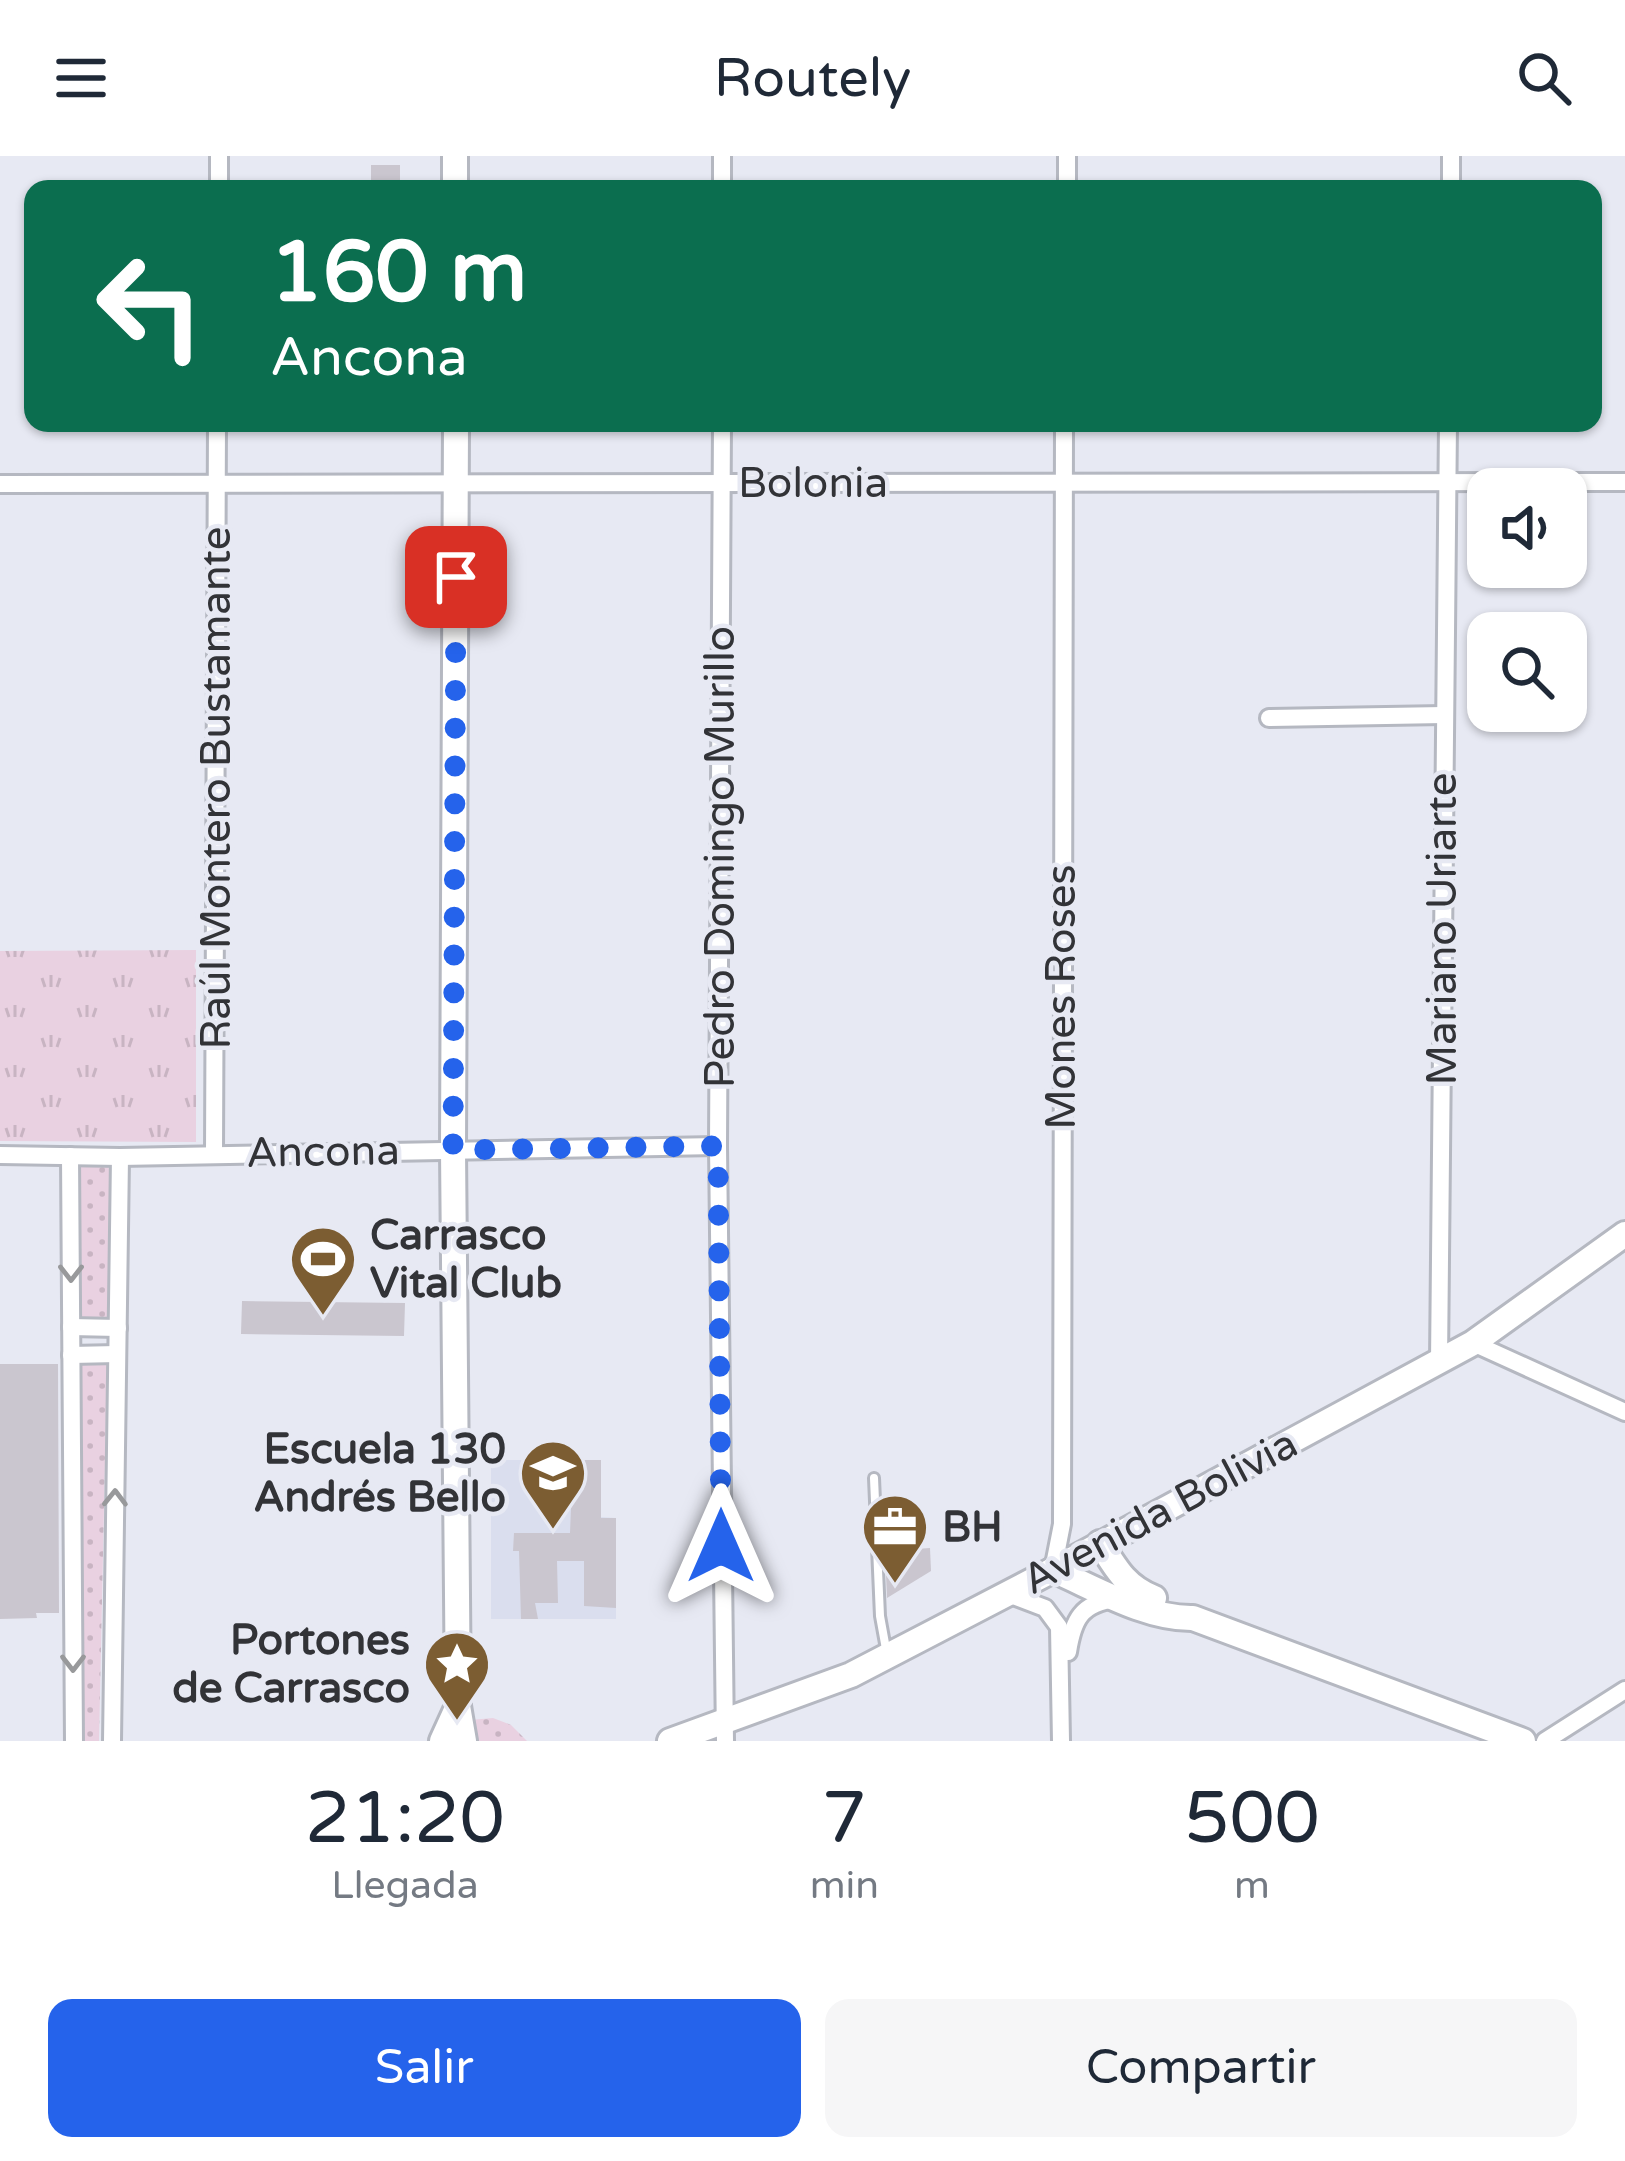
<!DOCTYPE html>
<html lang="es">
<head>
<meta charset="utf-8">
<style>
	:root { --surface:#fff; --page:#f6f6f7; --text:#1f2937; --muted:#747a83; --accent:#2563eb }
	body { margin:0; font-family:"Varela Round",sans-serif; background:var(--page); color:var(--text); height:100vh; display:flex; flex-direction:column; font-size:45px; white-space:nowrap }
	* { box-sizing:border-box; margin:0 }
	p { font-size:39px; color:var(--muted) }
	.icon { flex:none; width:66px; height:66px; fill:none; stroke:currentColor; stroke-width:2; stroke-linecap:round; stroke-linejoin:round }
	.map { position:relative; height:1585px; overflow:hidden }
	.side { display:flex; flex-direction:column; background:var(--surface); flex:1 }
	.side>* { flex:none }
	.banner { position:absolute; left:24px; top:24px; width:1578px; height:252px; border-radius:24px; box-shadow:0 3px 9px #0004; background:#0b6e4f; color:#fff; overflow:hidden }
	.fabs { position:absolute; left:1467px; top:312px; display:grid; gap:24px }
	.fabs a { display:grid; place-items:center; width:120px; height:120px; border-radius:24px; background:var(--surface); box-shadow:0 3px 9px #0004; font-size:60px }
	.pin { position:absolute; display:grid; place-items:center; width:102px; height:102px; color:#fff; margin:-51px; border-radius:24px; box-shadow:0 6px 18px #0006 }
	.me { position:absolute; width:132px; margin:-66px; rotate:0deg; stroke-linejoin:round; filter:drop-shadow(0 0 9px #0008) }
	.turn { display:flex; align-items:center; gap:42px; height:252px; padding:0 48px; font-size:54px }
	.turn .icon { width:156px; height:156px; stroke-width:2.5 }
	.turn b { display:block; font-size:84px; line-height:102px }
	.eta { display:flex; justify-content:space-evenly; align-items:center; height:204px; text-align:center }
	.eta b { font-size:72px; font-weight:600; line-height:84px }
	.action { display:flex; gap:24px; margin-top:auto; padding:24px 48px }
	.action a { flex:1; height:138px; border-radius:24px; background:var(--accent); color:#fff; font-size:48px; font-weight:600; line-height:138px; text-align:center }
	.action a+a { background:var(--page); color:var(--text) }
	header { display:flex; justify-content:space-between; align-items:center; height:156px; padding:0 48px; background:var(--surface); font-size:54px; font-weight:600 }
	.map>svg:first-child { display:block }
	.built { fill:#dadeee }
	.grass { fill:url(#grass-dots) }
	.park { fill:url(#park-tufts) }
	.building { fill:#cac6cf }
	.lines { fill:none; stroke-linecap:round; stroke-linejoin:round }
	.lane-casing { stroke:#b5b8c1; stroke-width:14 }
	.street-casing { stroke:#b5b8c1; stroke-width:22 }
	.secondary-casing { stroke:#b5b8c1; stroke-width:30 }
	.lane { stroke:#fff; stroke-width:8 }
	.street { stroke:#fff; stroke-width:16 }
	.secondary { stroke:#fff; stroke-width:24 }
	.oneway { stroke:#98999b }
	.route { stroke:#2563eb; stroke-width:21; stroke-dasharray:0 37.8 }
	.labels { text-anchor:middle; dominant-baseline:central; stroke-width:9; stroke-linejoin:round; paint-order:stroke }
	.street-label { font-size:42px; fill:#323337; stroke:#e7e9f3 }
	.poi-label { font-size:42px; font-weight:bold; fill:#323337; stroke:#e7e9f3; text-anchor:start }
</style>
</head>
<body>
<header><svg class="icon" aria-label="menu" viewBox="0 0 24 24"><path d="M4 6h16M4 12h16M4 18h16"/></svg>Routely<svg class="icon" aria-label="search" viewBox="0 0 24 24"><circle cx="10" cy="10" r="6"/><path d="M15 15l6 6"/></svg></header>
<div class="map">
<svg width="1625" height="1585" viewBox="0 0 1625 1585">
	<defs>
		<pattern id="grass-dots" width="8" height="8" patternUnits="userSpaceOnUse" patternTransform="scale(3)"><rect width="8" height="8" fill="#e9d1e1"/><path d="M2 2h.1M6 6h.1" fill="none" stroke="#c8b4c2" stroke-width="1.8" stroke-linecap="round"/></pattern>
		<pattern id="park-tufts" width="24" height="20" patternUnits="userSpaceOnUse" patternTransform="scale(3)"><rect width="24" height="20" fill="#e9d1e1"/><path d="M3 7l-1-3M5 7V3M7 7l1-3M15 17l-1-3M17 17v-4M19 17l1-3" fill="none" stroke="#c8b4c2"/></pattern>
	</defs>
	<rect width="100%" height="100%" fill="#e7e9f3"/>
	<polygon class="built" points="491,1304 601,1304 601,1361 616,1362 616,1463 491,1463"/>
	<g class="grass">
		<polygon points="86,1008 106,1009 112,1016 107,1164 76,1164 76,1011"/>
		<polygon points="79,1206 104,1206 107,1211 99,1585 82,1585"/>
		<polygon points="493,1562 511,1569 527,1585 470,1585 470,1564"/>
	</g>
	<polygon class="park" points="196,794 196,986 0,985 0,795"/>
	<g class="building">
		<rect x="371" y="9" width="29" height="20"/>
		<polygon points="242,1145 405,1147 404,1180 241,1178"/>
		<polygon points="0,1208 58,1208 59,1457 36,1457 37,1462 0,1463"/>
		<polygon points="573,1304 601,1304 601,1362 616,1362 616,1452 584,1450 584,1405 557,1405 558,1447 535,1447 538,1463 521,1463 519,1395 513,1395 514,1377 570,1377"/>
		<polygon points="930,1392 931,1415 887,1442 885,1395"/>
	</g>
	<g class="lines">
		<g class="lane-casing">
			<polyline id="lane" points="874,1322 880,1460 886,1493"/>
		</g>
		<g class="street-casing">
			<g id="street">
				<polyline points="722,0 722,33"/>
				<polyline points="219,33 219,0"/>
				<polyline points="1067,33 1067,0"/>
				<polyline points="1451,33 1451,0"/>
				<polyline points="722,267 718,990 725,1585"/>
				<polyline points="0,328 1625,326"/>
				<polyline points="1269,562 1444,559"/>
				<polyline points="214,997 217,267"/>
				<polyline points="0,999 120,1001 718,990"/>
				<polyline points="70,1000 74,1585"/>
				<polyline points="71,1171 118,1172"/>
				<polyline points="1473,1187 1625,1256"/>
				<polyline points="71,1199 117,1198"/>
				<polyline points="1439,1207 1448,267"/>
				<polyline points="1053,1414 1062,1368 1064,267"/>
				<polyline points="1008,1438 1045,1452 1059,1471 1061,1585"/>
				<path d="M1068,1496C1073,1464 1081,1447 1116,1443"/>
				<polyline points="112,1585 120,1001"/>
				<polyline points="1545,1585 1625,1534"/>
			</g>
		</g>
		<g class="secondary-casing">
			<g id="secondary">
				<polyline points="455,0 455,33"/>
				<polyline points="456,267 453,994 458,1550 464,1585"/>
				<path d="M1100,1387C1116,1413 1126,1431 1154,1442"/>
				<path d="M1053,1414C1095,1432 1146,1463 1193,1462L1523,1585"/>
				<polyline points="442,1585 458,1550"/>
				<polyline points="670,1585 851,1519 1053,1414 1473,1187 1625,1078"/>
			</g>
		</g>
		<use href="#lane" class="lane"/>
		<use href="#street" class="street"/>
		<use href="#secondary" class="secondary"/>
	</g>
	<defs><path id="oneway-chevron" d="M-2-3.5L2.5 0L-2 3.5" fill="none" stroke-width="1.6" stroke-linecap="round" stroke-linejoin="round" transform="scale(3)"/></defs>
	<g class="oneway">
		<use href="#oneway-chevron" transform="translate(71 1117) rotate(90)"/>
		<use href="#oneway-chevron" transform="translate(115 1342) rotate(-89)"/>
		<use href="#oneway-chevron" transform="translate(73 1507) rotate(90)"/>
	</g>
	<g class="lines">
		<polyline class="route" points="456,421 453,994 718,990 721,1390"/>
	</g>
	<defs>
		<g id="stadium-pin" transform="scale(3.45)"><path d="M0 17L-7.5 6A9.5 9.5 0 1 1 7.5 6Z" fill="#7c5d32" stroke="#e7e9f3"/><path d="M0-5a6.5 5 0 1 0 0 10a6.5 5 0 1 0 0-10ZM-3.5-1.8h7v3.6h-7Z" fill="#fff"/></g>
		<g id="school-pin" transform="scale(3.45)"><path d="M0 17L-7.5 6A9.5 9.5 0 1 1 7.5 6Z" fill="#7c5d32" stroke="#e7e9f3"/><path d="M0-5L7-2L0 1L-7-2ZM-4 1L0 2.5L4 1V4Q0 6-4 4Z" fill="#fff"/></g>
		<g id="office-pin" transform="scale(3.45)"><path d="M0 17L-7.5 6A9.5 9.5 0 1 1 7.5 6Z" fill="#7c5d32" stroke="#e7e9f3"/><path d="M-6-3h4V-5.5h4V-3h4V5H-6ZM-1-4.5V-3h2v-1.5ZM-6 0V1H6V0Z" fill="#fff"/></g>
		<g id="sight-pin" transform="scale(3.45)"><path d="M0 17L-7.5 6A9.5 9.5 0 1 1 7.5 6Z" fill="#7c5d32" stroke="#e7e9f3"/><path d="M0-6L1.8-2.2L6-1.7L2.9 1.2L3.7 5.4L0 3.3L-3.7 5.4L-2.9 1.2L-6-1.7L-1.8-2.2Z" fill="#fff"/></g>
	</defs>
	<g fill-rule="evenodd">
		<use href="#stadium-pin" x="323" y="1103"/>
		<use href="#school-pin" x="553" y="1317"/>
		<use href="#office-pin" x="895" y="1371"/>
		<use href="#sight-pin" x="457" y="1508"/>
	</g>
	<g class="labels">
		<g class="street-label">
			<text x="813" y="327">Bolonia</text>
			<text transform="translate(216 632) rotate(-90)">Raúl Montero Bustamante</text>
			<text transform="translate(720 701) rotate(-90)">Pedro Domingo Murillo</text>
			<text transform="translate(1442 773) rotate(-90)">Mariano Uriarte</text>
			<text transform="translate(1061 841) rotate(-90)">Mones Roses</text>
			<text transform="translate(323 996) rotate(-1)">Ancona</text>
			<text transform="translate(1160 1356) rotate(-28)">Avenida Bolivia</text>
		</g>
		<g class="poi-label">
			<text x="370" y="1079">Carrasco<tspan x="370" dy="48">Vital Club</tspan></text>
			<text x="506" y="1293" text-anchor="end">Escuela 130<tspan x="506" dy="48">Andrés Bello</tspan></text>
			<text x="942" y="1371">BH</text>
			<text x="410" y="1484" text-anchor="end">Portones<tspan x="410" dy="48">de Carrasco</tspan></text>
		</g>
	</g>
</svg>
<div class="fabs">
<a><svg class="icon" aria-label="sound" viewBox="0 0 24 24"><path d="M4 9h4l5-4v14l-5-4H4zM17 9q2 3 0 6"/></svg></a>
<a><svg class="icon" aria-label="search" viewBox="0 0 24 24"><circle cx="10" cy="10" r="6"/><path d="M15 15l6 6"/></svg></a>
</div>
<div class="pin" style="left:456px;top:421px;background:#d93025"><svg class="icon" aria-label="arrive" viewBox="0 0 24 24"><path d="M6 21V4h12l-3 4 3 4H6"/></svg></div>
<svg class="me" style="left:721px;top:1390px" viewBox="-20 -20 40 40"><path d="M0-17L14 15 0 8-14 15z" fill="#2563eb" stroke="#fff" stroke-width="4"/></svg>
<div class="banner">
<div class="turn"><svg class="icon" aria-label="left" viewBox="0 0 24 24"><path d="M17 20v-9H6M10 6l-5 5 5 5"/></svg><div><b>160 m</b>Ancona</div></div>
</div>
</div>
<section class="side">
<div class="eta">
<div><b>21:20</b><p>Llegada</p></div>
<div><b>7</b><p>min</p></div>
<div><b>500</b><p>m</p></div>
</div>
<div class="action"><a>Salir</a><a>Compartir</a></div>
</section>
</body>
</html>
